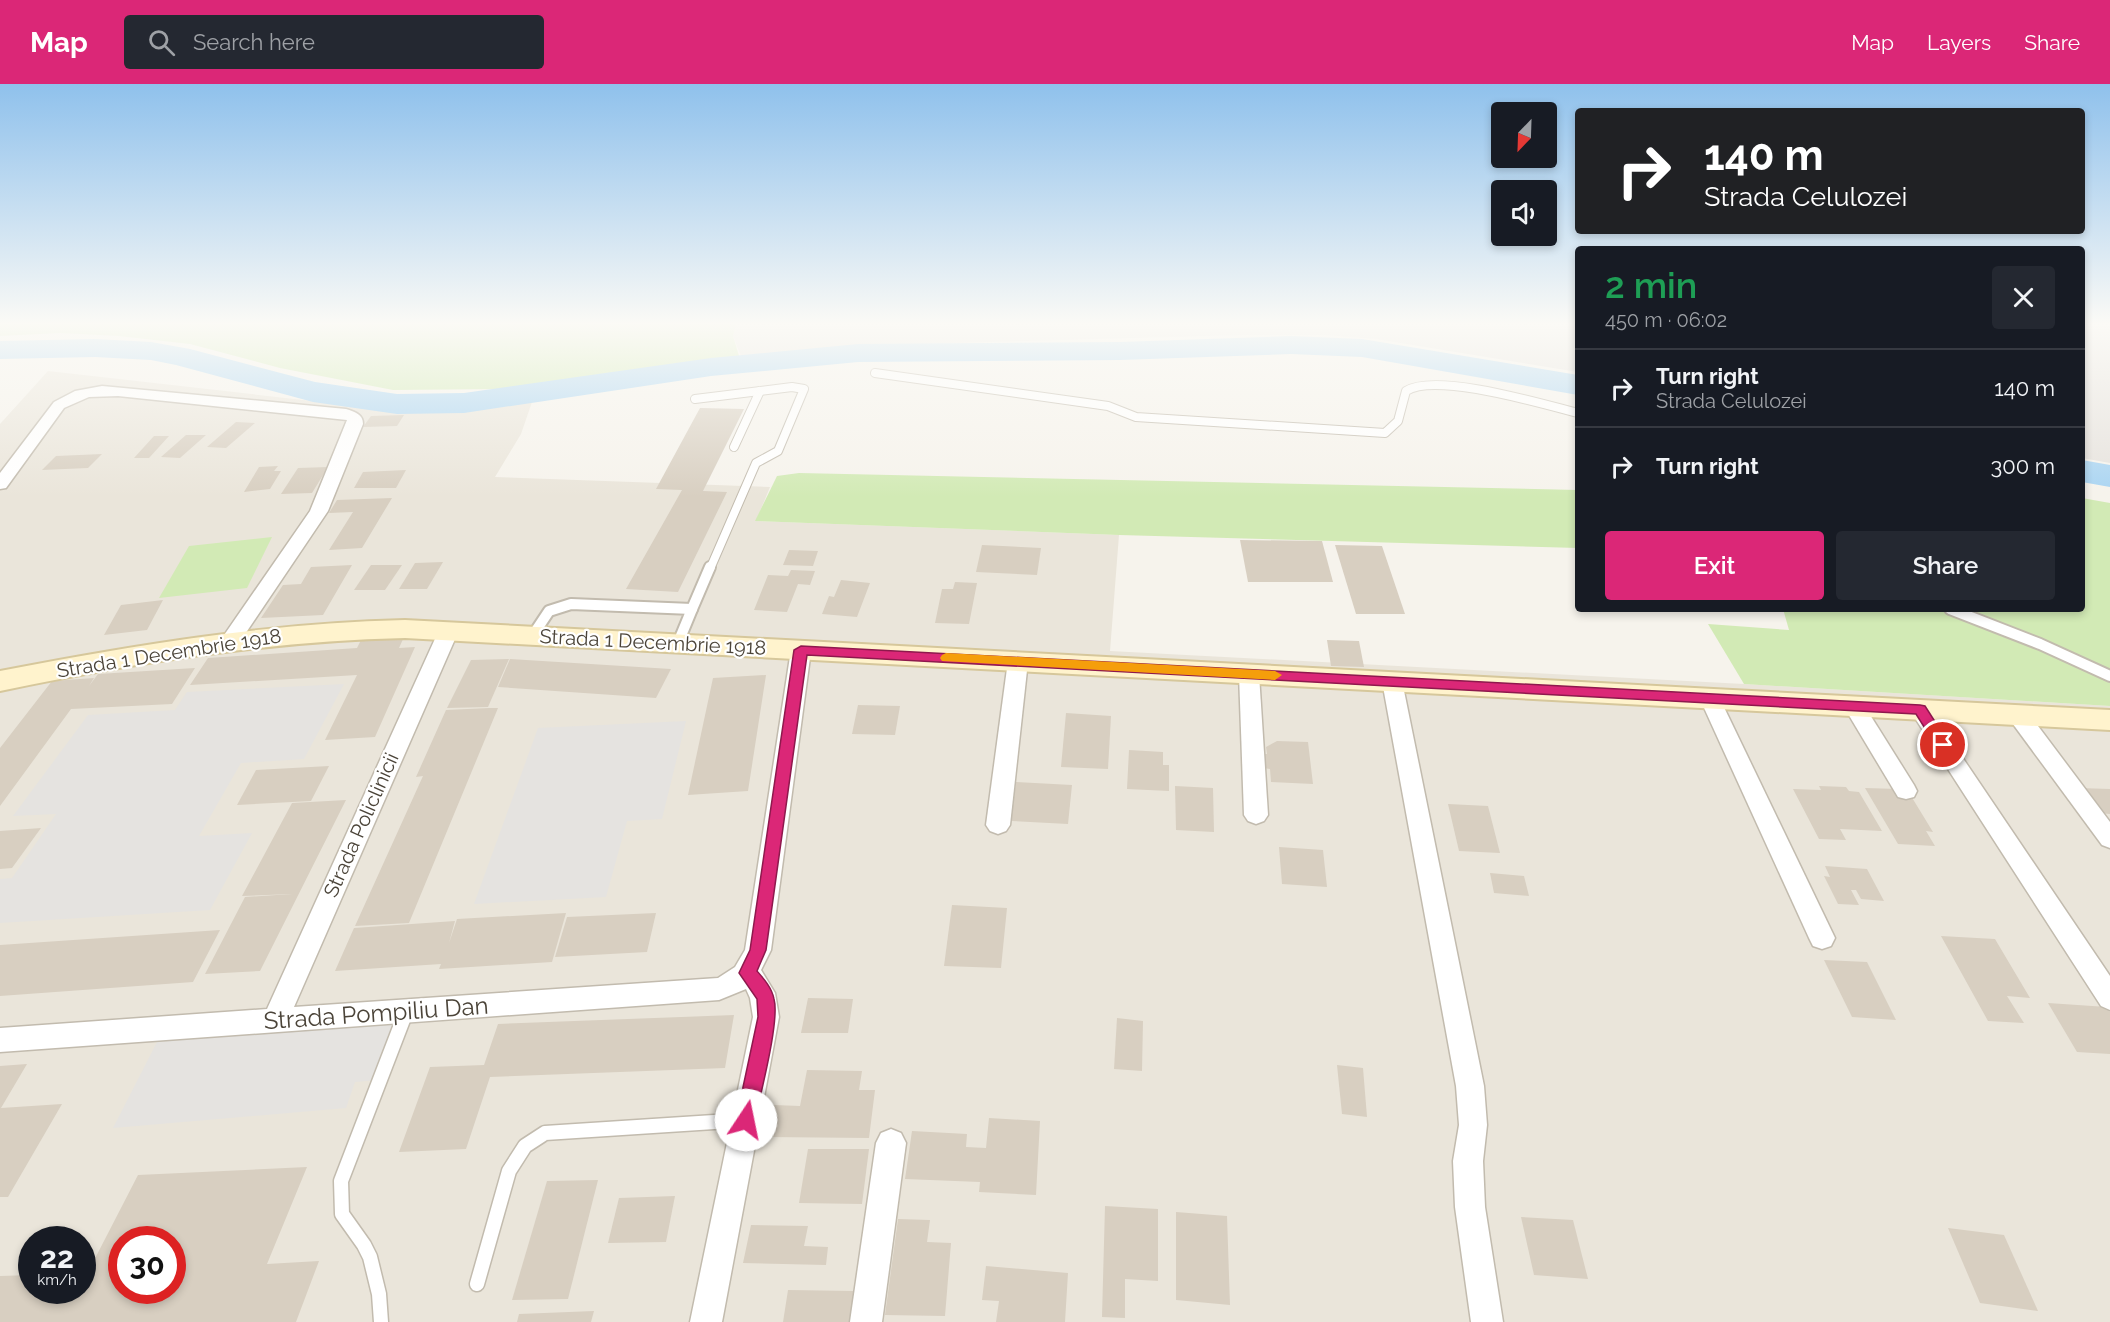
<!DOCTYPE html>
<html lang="en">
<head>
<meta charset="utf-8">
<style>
	:root { --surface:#171b24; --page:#242831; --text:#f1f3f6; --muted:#9ea1a6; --line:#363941; --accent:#db2777 }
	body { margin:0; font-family:Raleway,sans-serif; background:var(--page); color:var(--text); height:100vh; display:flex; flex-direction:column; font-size:22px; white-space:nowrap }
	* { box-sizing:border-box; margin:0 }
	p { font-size:20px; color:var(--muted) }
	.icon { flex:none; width:33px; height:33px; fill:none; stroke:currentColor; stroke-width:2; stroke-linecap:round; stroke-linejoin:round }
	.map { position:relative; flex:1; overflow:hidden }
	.sheet { position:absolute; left:1575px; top:162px; width:510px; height:366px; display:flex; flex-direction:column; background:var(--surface); border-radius:6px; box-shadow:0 3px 9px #0003 }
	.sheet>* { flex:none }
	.hud { position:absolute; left:1575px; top:24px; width:510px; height:126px; border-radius:6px; box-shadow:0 3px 9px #0003; background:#202124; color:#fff; overflow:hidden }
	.needle { width:39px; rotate:203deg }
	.tools { position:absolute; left:1491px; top:18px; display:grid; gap:12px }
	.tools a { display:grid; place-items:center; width:66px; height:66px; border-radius:6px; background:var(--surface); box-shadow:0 3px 9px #0003; font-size:30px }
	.speed { position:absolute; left:18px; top:1142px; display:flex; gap:12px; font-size:30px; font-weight:700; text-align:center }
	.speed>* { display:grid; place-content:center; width:78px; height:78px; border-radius:50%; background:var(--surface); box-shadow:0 3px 9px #0003; line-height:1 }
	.speed small { font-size:15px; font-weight:400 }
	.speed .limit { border:9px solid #d22; background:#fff; color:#111 }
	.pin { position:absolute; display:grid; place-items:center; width:51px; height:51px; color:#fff; margin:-26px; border:3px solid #fff; border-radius:50%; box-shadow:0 2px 6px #0007 }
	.me { position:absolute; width:66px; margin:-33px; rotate:11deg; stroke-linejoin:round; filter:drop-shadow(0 0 4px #0008) }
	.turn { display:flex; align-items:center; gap:21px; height:126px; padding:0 30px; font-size:27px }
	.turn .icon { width:78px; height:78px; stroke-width:2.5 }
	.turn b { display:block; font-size:42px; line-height:51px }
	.round { display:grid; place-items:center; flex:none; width:63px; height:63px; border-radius:6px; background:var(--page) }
	.head { display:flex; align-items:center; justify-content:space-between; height:102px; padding:0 30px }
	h1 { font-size:36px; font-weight:600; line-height:45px; color:#1e9e55 }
	.action { display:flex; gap:12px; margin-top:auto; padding:12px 30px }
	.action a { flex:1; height:69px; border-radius:6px; background:var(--accent); color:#fff; font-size:24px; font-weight:600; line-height:69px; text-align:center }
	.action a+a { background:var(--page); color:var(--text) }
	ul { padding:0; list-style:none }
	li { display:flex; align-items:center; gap:18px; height:78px; padding:0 30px; border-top:2px solid var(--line) }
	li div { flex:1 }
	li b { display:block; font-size:22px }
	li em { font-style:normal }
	header { display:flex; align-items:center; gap:36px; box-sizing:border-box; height:84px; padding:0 30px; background:var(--accent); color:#fff }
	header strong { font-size:28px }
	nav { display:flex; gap:33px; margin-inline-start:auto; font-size:21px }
	.search { width:420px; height:54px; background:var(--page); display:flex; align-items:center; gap:15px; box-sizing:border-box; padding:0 21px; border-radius:6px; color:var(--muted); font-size:22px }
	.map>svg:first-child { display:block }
	.residential { fill:#eae5da; fill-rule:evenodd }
	.industrial { fill:#e6e2dd }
	.green { fill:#d2eab5 }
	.parking { fill:#e5e3e0 }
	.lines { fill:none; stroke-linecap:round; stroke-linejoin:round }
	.river { fill:#a9d4f2; fill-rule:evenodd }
	.building { fill:#d8cfc1; fill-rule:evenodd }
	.lane-far2-casing { stroke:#c2bbae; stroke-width:10 }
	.lane-far1-casing { stroke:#c2bbae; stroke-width:14 }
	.lane-casing { stroke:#c2bbae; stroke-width:17 }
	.street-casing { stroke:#c2bbae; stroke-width:3 }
	.secondary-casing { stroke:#d6c79b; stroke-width:4 }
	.lane-far2 { stroke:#fff; stroke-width:8 }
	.lane-far1 { stroke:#fff; stroke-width:10 }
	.lane { stroke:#fff; stroke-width:14 }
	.street { fill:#fff; fill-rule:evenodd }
	.secondary { fill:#fff3cd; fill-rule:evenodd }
	.route { fill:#db2777; stroke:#8e194d; stroke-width:1.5 }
	.slow { fill:#f59e0b }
	.labels { text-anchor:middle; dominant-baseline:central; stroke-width:4.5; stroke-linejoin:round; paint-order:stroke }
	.street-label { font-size:20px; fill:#4b4439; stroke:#fff }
	.near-street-label { font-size:24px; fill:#4b4439; stroke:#fff }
</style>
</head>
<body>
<header>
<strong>Map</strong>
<div class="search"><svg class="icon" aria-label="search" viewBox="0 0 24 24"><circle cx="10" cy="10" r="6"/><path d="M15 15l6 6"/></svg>Search here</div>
<nav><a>Map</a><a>Layers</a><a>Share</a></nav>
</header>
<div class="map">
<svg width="2110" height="1238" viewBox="0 0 2110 1238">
	<rect width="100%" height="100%" fill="#f6f3ec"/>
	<path class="residential" d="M48,287L365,323H471L532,318L521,350L495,393L770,403L756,437L1119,451L1110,567L1744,600L2110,622V1238H0V340ZM32,1155H82V1206H32ZM122,1155H172V1206H122Z"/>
	<g class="industrial">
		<polygon points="736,240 1578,240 1578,288 1376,255 1325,251 1242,251 955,259 837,264 741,272 733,252"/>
		<polygon points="2082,240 2110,240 2110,379 2082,374"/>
	</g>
	<g class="green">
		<polygon points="0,240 736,240 733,252 743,285 532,318 538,300 501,305 393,306 280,284 190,260 119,252 60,249 0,252"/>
		<polygon points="799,389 1578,406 1578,464 1119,451 755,437 777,392"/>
		<polygon points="2082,414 2110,419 2110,622 1744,600 1708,540 1789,546 1783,525 2082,525"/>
		<polygon points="272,453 247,504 159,514 189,462"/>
	</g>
	<g class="parking">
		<polygon points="344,600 304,675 241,679 199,752 252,749 210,826 0,839 0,795 12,794 56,730 13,732 88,631 175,626 187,608"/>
		<polygon points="686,637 662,735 627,737 606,813 474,820 538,644"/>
		<polygon points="398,938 377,996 355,998 346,1024 113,1044 157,958"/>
	</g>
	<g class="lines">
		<g class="river">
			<polygon points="1291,252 1362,255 1578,291 1578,311 1362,273 1291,270 1120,276 858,278 711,292 464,329 397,330 313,318 176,281 151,276 95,273 0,275 0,257 95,255 151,258 190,265 315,298 397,310 464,309 711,274 858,260 1120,258"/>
			<polygon points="2082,376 2110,381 2110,403 2082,398"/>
		</g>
	</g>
	<g class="building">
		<polygon points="700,324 744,325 703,407 727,408 678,508 626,505 682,406 656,405"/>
		<polygon points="404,331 397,342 363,343 371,332"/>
		<polygon points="236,338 255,339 226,364 207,363"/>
		<polygon points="186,351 206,351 180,374 161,373"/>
		<polygon points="154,352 169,352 149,374 134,374"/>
		<polygon points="102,370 88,384 42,386 56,372"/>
		<polygon points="278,382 274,387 281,387 270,405 244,408 259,383"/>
		<polygon points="328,383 312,409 281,410 298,384"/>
		<polygon points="406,386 396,404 354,404 363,388"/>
		<polygon points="392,414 362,464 329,466 353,428 329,429 337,416"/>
		<polygon points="1240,456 1322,457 1333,498 1248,498"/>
		<polygon points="982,461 1041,464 1037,491 976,488"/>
		<polygon points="1335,461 1382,462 1405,530 1356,530"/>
		<polygon points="789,466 818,467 813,482 783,481"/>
		<polygon points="443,478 427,505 399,505 415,479"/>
		<polygon points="352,481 323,531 261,534 283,501 301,500 311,483"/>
		<polygon points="371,481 402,481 385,506 354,506"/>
		<polygon points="791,486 815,487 810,501 798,500 787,528 754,526 768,491 788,492"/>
		<polygon points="841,496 870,499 857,533 822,530 829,512 834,513"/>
		<polygon points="955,498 977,499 969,540 935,539 942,505 953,505"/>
		<polygon points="163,516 147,546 104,551 121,521"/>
		<polygon points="404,553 399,564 415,563 375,653 325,656 357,591 190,601 208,574 357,564 361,556"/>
		<polygon points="1327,556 1359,557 1364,583 1331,582"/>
		<polygon points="509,575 488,623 447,624 471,576"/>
		<polygon points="510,575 671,585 656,614 498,603"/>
		<polygon points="195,584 172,620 71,625 0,722 0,664 52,597 94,594 89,602 98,590"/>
		<polygon points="766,591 748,707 688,711 713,594"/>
		<polygon points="858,621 900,622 895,651 852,650"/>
		<polygon points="489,624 498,624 409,839 355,842 423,692 416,693 446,626"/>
		<polygon points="1066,629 1111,632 1108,685 1061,683"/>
		<polygon points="1277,657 1308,658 1313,700 1271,698 1270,685 1263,684 1262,670 1267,670 1266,663"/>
		<polygon points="1129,666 1163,668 1163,681 1169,681 1169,707 1127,705"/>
		<polygon points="329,682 311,717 237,721 256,686"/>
		<polygon points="1016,698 1072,701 1068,740 1011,737"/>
		<polygon points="1175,702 1213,704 1214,748 1176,746"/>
		<polygon points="1819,702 1846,703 1849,707 1859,708 1882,747 1840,745 1846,756 1819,755 1793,705 1821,706"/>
		<polygon points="1865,704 1898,705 1911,712 1933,748 1926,747 1935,762 1898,760"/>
		<polygon points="2079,704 2110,705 2110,730 2098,729"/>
		<polygon points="346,716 260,887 205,890 245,813 292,810 242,812 292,719"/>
		<polygon points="1448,720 1488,722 1500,769 1459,767"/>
		<polygon points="41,744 12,784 0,785 0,747"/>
		<polygon points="1279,763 1323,766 1327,803 1282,800"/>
		<polygon points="1825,782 1867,785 1884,817 1861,815 1856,806 1851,806 1859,821 1838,820 1824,792 1830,793"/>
		<polygon points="1490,789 1524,792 1529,812 1494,809"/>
		<polygon points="952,821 1007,824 1001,884 944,882"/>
		<polygon points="566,829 552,878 439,885 441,880 335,887 354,844 455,837 449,859 457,835"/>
		<polygon points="656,829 647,868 555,873 567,833"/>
		<polygon points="220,846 193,898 0,912 0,861"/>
		<polygon points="1941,852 1995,855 2030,914 2007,912 2024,939 1988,937"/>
		<polygon points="1824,876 1867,878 1896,936 1852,933"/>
		<polygon points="808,914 853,915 848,949 801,949"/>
		<polygon points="2048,919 2107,923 2110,928 2110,970 2077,968"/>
		<polygon points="734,931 725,984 490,993 466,1065 399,1068 430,983 484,981 498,940"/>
		<polygon points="1117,934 1143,937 1142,987 1114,985"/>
		<polygon points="27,980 1,1024 62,1020 8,1113 0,1113 0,982"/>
		<polygon points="1337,981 1363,984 1367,1033 1342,1030"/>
		<polygon points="807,986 862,987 859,1006 875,1006 869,1054 767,1053 774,1021 800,1022"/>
		<polygon points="989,1034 1040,1037 1036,1111 979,1108 980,1098 905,1095 912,1047 967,1050 966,1063 986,1064"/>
		<polygon points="808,1065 869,1065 862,1120 799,1119"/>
		<path d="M307,1083L267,1180L319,1177L296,1238H0V1192L32,1191V1206H82V1188H88L138,1091ZM122,1155H172V1206H122Z"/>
		<polygon points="598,1096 568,1215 512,1216 547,1097"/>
		<polygon points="675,1112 666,1158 608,1159 619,1114"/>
		<polygon points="1105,1122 1158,1125 1158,1197 1125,1195 1125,1234 1102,1233"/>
		<polygon points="1176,1128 1227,1132 1230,1221 1176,1216"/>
		<polygon points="1521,1133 1573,1136 1588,1195 1534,1191"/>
		<polygon points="898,1135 930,1136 927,1158 951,1159 945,1232 885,1231"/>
		<polygon points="751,1141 808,1142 804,1162 828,1163 826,1181 743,1179"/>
		<polygon points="1948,1144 2004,1151 2038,1227 1980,1219"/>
		<polygon points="986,1182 1068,1189 1065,1238 996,1238 999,1217 982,1216"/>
		<polygon points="788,1206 854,1207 850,1238 783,1238"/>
		<polygon points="594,1227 591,1238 517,1238 519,1230"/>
	</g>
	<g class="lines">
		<g class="lane-far2-casing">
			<g id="lane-far2">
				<path d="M875,289L1108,322L1136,333L1385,349L1398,337L1406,307C1436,288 1542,320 1578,329"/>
				<polyline points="695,315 792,303 804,305 778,367 756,379 710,485"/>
				<polyline points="734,363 760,307"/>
			</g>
		</g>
		<g class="lane-far1-casing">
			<g id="lane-far1">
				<polyline points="692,525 710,483"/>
				<polyline points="1950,525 2040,560 2110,592"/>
				<polyline points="533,551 549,527 571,520 692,525 678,559"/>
			</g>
		</g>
		<g class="lane-casing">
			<g id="lane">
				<polyline points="477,1200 509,1087 525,1062 545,1049 745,1036"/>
				<polyline points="381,1238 379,1210 370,1173 364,1161 342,1130 341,1097 406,928"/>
			</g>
		</g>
		<g class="street-casing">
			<g id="street">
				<path d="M102,302L346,325C355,328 363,330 363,340L328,427L237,562L230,564L223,562L220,557L310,427L347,336L118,312L89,313L64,324L6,404L0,405V389L54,318L75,307Z"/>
				<polygon points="449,540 456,541 459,546 294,923 718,894 735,883 745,866 791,566 794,561 801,559 808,561 811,566 771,866 761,886 775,909 779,933 722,1238 690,1238 753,933 750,914 746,905 719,916 0,968 0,944 267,925 439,546 442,541"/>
				<polygon points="1018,570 1025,572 1028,577 1010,741 1006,747 998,750 990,747 986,741 1008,577 1011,572"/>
				<polygon points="1249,583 1256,585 1259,590 1268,731 1264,737 1256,740 1248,737 1244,731 1239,590 1242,585"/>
				<polygon points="1392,590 1399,592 1402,597 1484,1002 1487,1041 1483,1077 1485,1123 1503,1238 1471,1238 1455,1123 1453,1077 1459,1041 1456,1002 1382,597 1385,592"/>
				<polygon points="1710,608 1717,610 1720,615 1835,854 1831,862 1822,865 1813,862 1809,854 1700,615 1703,610"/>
				<polygon points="1855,616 1862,618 1914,701 1917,707 1914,713 1906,715 1898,713 1844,623 1848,618"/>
				<polygon points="1920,619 1927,621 2110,892 2110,926 2101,922 1913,631 1909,626 1913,621"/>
				<polygon points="2018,624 2026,626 2110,738 2110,764 2102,761 2010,636 2007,631 2010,626"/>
				<polygon points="891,1045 901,1049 906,1059 882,1238 850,1238 876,1059 881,1049"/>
			</g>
		</g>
		<g class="secondary-casing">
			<path id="secondary" d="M405,536L2110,626V646L405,554C268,557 134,579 0,607V587C134,561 268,539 405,536Z"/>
		</g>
		<use href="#lane-far2" class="lane-far2"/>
		<use href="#lane-far1" class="lane-far1"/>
		<use href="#lane" class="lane"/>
		<use href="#street" class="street"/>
		<use href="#secondary" class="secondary"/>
	</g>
	<linearGradient id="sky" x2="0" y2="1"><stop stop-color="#8fc1ec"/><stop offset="0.58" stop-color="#fbfaf6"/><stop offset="1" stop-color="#fbfaf6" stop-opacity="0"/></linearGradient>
	<rect width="2110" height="413" fill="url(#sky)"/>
	<path class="route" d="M801,562L1920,621L1925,622L1950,661L1943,666L1938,665L1916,630L807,571L766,866L757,887C764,895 772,904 774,915C780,937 760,1011 755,1036L752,1043L746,1045L739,1043L736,1036L758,933L757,915L739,889L750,866L794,566Z"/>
	<polygon class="slow" points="946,569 1275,587 1282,591 1275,596 942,577 940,574 942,571"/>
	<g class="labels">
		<g class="street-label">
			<text transform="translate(653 558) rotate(3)">Strada 1 Decembrie 1918</text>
			<text transform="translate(169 569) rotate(-9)">Strada 1 Decembrie 1918</text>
			<text transform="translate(361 741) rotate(-66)">Strada Policlinicii</text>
		</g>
		<g class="near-street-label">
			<text transform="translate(376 929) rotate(-4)">Strada Pompiliu Dan</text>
		</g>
	</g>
</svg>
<div class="tools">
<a><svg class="needle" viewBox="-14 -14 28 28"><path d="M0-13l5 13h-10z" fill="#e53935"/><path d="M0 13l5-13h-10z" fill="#9ea1a6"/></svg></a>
<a><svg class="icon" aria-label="sound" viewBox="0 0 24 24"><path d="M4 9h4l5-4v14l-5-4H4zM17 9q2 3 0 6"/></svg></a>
</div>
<div class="speed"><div>22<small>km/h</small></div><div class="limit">30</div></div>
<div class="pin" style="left:1943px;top:661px;background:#d93025"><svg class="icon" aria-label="arrive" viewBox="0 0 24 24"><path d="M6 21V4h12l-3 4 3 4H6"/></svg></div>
<svg class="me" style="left:746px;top:1036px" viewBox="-20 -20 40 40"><circle r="19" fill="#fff"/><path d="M0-13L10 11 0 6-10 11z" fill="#db2777"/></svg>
<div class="hud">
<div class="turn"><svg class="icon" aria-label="right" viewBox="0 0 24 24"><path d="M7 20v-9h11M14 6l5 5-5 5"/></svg><div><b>140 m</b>Strada Celulozei</div></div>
</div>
<section class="sheet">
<div class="head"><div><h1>2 min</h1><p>450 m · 06:02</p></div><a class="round"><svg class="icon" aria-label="close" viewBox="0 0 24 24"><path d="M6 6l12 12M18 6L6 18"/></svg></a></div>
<ul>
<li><svg class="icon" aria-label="right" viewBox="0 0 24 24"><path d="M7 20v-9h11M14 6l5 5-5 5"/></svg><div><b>Turn right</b><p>Strada Celulozei</p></div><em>140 m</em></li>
<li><svg class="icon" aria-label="right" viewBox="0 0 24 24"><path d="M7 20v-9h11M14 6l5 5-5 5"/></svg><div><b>Turn right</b></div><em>300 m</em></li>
</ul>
<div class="action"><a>Exit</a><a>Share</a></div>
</section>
</div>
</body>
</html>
